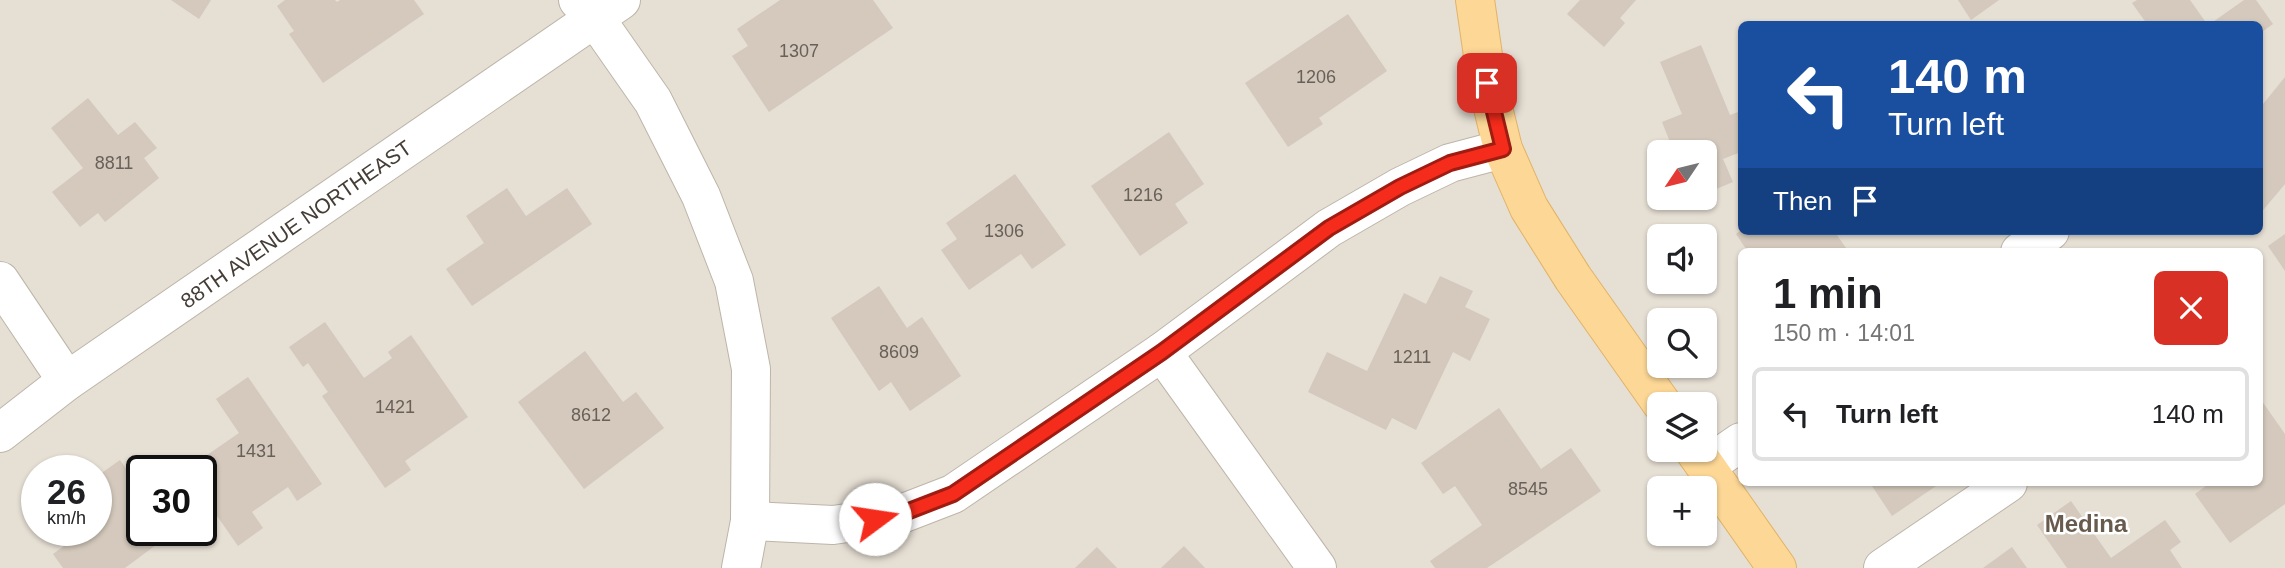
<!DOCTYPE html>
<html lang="en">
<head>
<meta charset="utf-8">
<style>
	:root { --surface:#fff; --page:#f2f2f2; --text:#202124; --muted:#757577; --line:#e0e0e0 }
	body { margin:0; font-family:Arial,sans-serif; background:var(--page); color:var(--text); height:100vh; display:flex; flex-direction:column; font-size:26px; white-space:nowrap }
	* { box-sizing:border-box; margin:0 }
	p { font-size:23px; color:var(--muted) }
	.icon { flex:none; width:38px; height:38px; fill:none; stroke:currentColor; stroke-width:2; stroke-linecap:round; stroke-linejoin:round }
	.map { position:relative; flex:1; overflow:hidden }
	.details { position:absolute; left:1738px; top:248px; width:525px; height:238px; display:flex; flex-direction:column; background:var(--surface); border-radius:10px; box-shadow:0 2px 5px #0004 }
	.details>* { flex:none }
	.top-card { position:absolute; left:1738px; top:21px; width:525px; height:214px; border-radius:10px; box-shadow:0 2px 5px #0004; background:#1a4fa0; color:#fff; overflow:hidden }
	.needle { width:46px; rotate:235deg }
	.tools { position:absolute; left:1647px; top:140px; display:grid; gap:14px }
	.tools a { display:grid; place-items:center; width:70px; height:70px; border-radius:10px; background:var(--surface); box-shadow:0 2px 5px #0004; font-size:35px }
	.speed { position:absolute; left:21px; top:455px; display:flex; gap:14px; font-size:35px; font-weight:700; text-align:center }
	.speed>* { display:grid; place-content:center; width:91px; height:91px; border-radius:50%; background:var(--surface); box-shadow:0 2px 5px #0004; line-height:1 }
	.speed small { font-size:18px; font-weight:400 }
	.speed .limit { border:4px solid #111; border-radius:10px; background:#fff; color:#111 }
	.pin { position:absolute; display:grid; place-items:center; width:60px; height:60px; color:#fff; margin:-30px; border-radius:14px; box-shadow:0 4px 10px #0006 }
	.me { position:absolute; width:77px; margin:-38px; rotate:76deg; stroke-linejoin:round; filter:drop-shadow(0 0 5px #0008) }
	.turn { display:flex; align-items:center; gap:24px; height:147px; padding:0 35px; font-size:32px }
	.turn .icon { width:91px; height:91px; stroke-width:2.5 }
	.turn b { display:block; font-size:49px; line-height:60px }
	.then { display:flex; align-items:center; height:66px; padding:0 35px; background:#0003; gap:14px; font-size:26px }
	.round { display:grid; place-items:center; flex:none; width:74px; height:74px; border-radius:10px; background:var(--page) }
	.head { display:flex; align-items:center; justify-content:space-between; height:119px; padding:0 35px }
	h1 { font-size:42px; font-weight:600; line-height:52px }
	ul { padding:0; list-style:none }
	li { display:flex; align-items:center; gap:21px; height:94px; margin:0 14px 10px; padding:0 21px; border:4px solid var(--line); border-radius:10px }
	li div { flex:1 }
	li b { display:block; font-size:26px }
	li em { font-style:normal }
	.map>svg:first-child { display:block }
	.residential { fill:#e6dfd4; fill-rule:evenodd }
	.building { fill:#d4c9bc }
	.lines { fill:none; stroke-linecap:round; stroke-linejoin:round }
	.minor-casing { stroke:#beb5a9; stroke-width:40 }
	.major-casing { stroke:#e1b366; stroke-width:40 }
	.minor { stroke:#fff; stroke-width:38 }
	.major { stroke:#fcd796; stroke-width:38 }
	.route-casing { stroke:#9f1c12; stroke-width:18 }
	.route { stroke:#f52b1b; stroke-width:12 }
	.labels { text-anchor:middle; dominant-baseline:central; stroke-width:5; stroke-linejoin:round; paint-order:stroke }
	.number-label { font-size:18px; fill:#696158 }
	.street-label { font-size:21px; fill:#453e36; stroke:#fff }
	.quarter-label { font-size:24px; font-weight:bold; fill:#685b4d; stroke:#fff }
</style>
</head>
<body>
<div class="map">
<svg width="2285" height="568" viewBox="0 0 2285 568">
	<rect width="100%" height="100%" fill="#f3eee6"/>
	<path class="residential" d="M0,0H2285V568H0ZM1741,24H2259V231H1741ZM1659,152H1704V198H1659ZM1659,236H1704V282H1659ZM1741,252H2259V483H1741ZM1659,320H1704V366H1659ZM1659,404H1704V450H1659ZM37,471H96V530H37ZM142,471H201V530H142ZM1659,488H1704V534H1659Z"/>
	<g class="building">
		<polygon points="171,0 211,0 199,19"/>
		<polygon points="285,0 335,0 337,2 340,0 414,0 424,14 323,83 289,34 294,31 277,6"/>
		<polygon points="780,0 873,0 893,28 769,112 732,56 748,46 737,29"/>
		<polygon points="1580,0 1636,0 1620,18 1625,23 1604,47 1567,14"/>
		<polygon points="1958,0 1999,0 1971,20"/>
		<polygon points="2137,0 2190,0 2207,24 2147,24 2132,3"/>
		<polygon points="2244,0 2256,0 2273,24 2259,34 2259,24 2210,24"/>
		<polygon points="1348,14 1387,71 1319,118 1323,124 1288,147 1245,83"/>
		<polygon points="1701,45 1730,115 1741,111 1741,152 1723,159 1733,182 1704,194 1704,152 1674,152 1662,122 1682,114 1660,62"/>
		<polygon points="2285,77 2285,184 2259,215 2259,109"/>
		<polygon points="88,98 118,135 135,122 157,148 144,158 159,178 105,222 98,213 80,227 52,192 83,168 51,128"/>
		<polygon points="1169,132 1204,184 1175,204 1188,223 1140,256 1091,186"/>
		<polygon points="1015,174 1066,245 1032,269 1021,254 969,290 941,250 957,239 946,223"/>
		<polygon points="507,188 526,216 567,188 592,224 472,306 446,269 484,243 466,216"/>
		<polygon points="1740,231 1834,231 1849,252 1748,252 1736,234"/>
		<polygon points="2285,234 2285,271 2268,246"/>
		<polygon points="1440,276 1473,291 1465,307 1490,319 1470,361 1453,352 1416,430 1392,418 1386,430 1308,392 1327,352 1367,371 1404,293 1426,304"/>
		<polygon points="879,286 907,328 922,317 961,376 910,411 891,382 879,391 831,318"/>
		<polygon points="325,322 364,378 392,358 388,352 411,335 468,417 405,461 411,470 385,488 322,396 328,392 308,363 303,367 289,347"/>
		<polygon points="585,351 623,402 636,392 664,428 584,489 518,402"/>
		<polygon points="248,377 322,484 297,501 288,487 252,512 263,528 238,546 201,493 201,471 184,471 239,433 216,399"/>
		<polygon points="2259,397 2285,434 2285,504 2230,543 2195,494 2210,483 2259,483"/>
		<polygon points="1499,408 1541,469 1571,448 1601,491 1487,568 1435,568 1430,561 1482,525 1455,486 1443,494 1421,463"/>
		<polygon points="120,460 142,491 142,530 170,530 172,533 125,568 63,568 53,554 86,530 96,530 96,523 110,513 96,494 96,477"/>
		<polygon points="1870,483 1934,483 1936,486 1892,516"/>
		<polygon points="2071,501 2111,558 2165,520 2181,542 2170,550 2182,568 2067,568 2037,525"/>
		<polygon points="1184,546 1205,568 1161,568"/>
		<polygon points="1097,547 1117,568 1075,568"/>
		<polygon points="2012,547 2027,568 1983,568"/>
	</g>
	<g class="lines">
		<g class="minor-casing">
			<g id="minor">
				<polyline points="578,0 595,18 653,101 701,196 734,281 751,369 750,521"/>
				<polyline points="2020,252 2050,231"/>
				<polyline points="0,281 67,381"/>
				<polyline points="1162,352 1317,568"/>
				<polyline points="0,433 67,381 621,0"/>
				<polyline points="1706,466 1741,442"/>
				<polyline points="741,568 750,521 833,525 896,516 953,494 1162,352 1329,228 1400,187 1450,163 1503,149"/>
				<polyline points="1883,568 2008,483"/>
			</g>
		</g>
		<g class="major-casing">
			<g id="major">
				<polyline points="1475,0 1487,83 1503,149 1529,208 1573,278 1662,404"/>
				<polyline points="1694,450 1777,568"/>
			</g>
		</g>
		<use href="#minor" class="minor"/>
		<use href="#major" class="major"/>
	</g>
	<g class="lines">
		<g class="route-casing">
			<polyline id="route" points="875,519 896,516 953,494 1162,352 1329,228 1400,187 1450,163 1503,149 1487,83"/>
		</g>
		<use href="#route" class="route"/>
	</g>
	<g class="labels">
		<g class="number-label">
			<text x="799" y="51">1307</text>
			<text x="1316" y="77">1206</text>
			<text x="114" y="163">8811</text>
			<text x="1143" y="195">1216</text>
			<text x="1004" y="231">1306</text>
			<text x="899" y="352">8609</text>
			<text x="1412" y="357">1211</text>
			<text x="395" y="407">1421</text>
			<text x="591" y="415">8612</text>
			<text x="256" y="451">1431</text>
			<text x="1528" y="489">8545</text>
		</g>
		<g class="street-label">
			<text transform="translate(296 224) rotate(-35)">88TH AVENUE NORTHEAST</text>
		</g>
		<g class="quarter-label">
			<text x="2086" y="523">Medina</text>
		</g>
	</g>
</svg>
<div class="tools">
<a><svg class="needle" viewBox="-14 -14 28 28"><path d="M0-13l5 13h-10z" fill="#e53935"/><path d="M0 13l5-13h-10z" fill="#757577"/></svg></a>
<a><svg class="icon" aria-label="sound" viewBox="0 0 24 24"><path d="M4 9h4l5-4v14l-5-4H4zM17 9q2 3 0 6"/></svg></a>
<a><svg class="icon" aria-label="search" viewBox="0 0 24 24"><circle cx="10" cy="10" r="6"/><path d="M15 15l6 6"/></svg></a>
<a><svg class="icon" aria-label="layers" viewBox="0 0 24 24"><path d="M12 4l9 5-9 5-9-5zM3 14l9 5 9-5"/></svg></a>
<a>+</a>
</div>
<div class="speed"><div>26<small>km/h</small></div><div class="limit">30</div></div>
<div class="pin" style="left:1487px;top:83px;background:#d93025"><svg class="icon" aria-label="arrive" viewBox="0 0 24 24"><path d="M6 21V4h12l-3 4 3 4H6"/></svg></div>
<svg class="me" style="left:875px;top:519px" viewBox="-20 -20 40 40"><circle r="19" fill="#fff"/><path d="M0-13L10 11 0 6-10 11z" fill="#f52b1b"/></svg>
<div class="top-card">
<div class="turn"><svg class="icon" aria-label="left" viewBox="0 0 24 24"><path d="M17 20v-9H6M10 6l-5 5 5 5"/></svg><div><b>140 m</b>Turn left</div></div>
<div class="then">Then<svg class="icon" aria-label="arrive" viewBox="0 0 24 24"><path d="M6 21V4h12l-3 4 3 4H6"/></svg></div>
</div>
<section class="details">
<div class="head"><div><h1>1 min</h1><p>150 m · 14:01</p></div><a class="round" style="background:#d93025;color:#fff"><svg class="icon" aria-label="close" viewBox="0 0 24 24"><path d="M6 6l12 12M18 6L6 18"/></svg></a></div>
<ul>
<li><svg class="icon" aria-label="left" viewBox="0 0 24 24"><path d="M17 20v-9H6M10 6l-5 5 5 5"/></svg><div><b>Turn left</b></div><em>140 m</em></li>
</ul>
</section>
</div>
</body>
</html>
